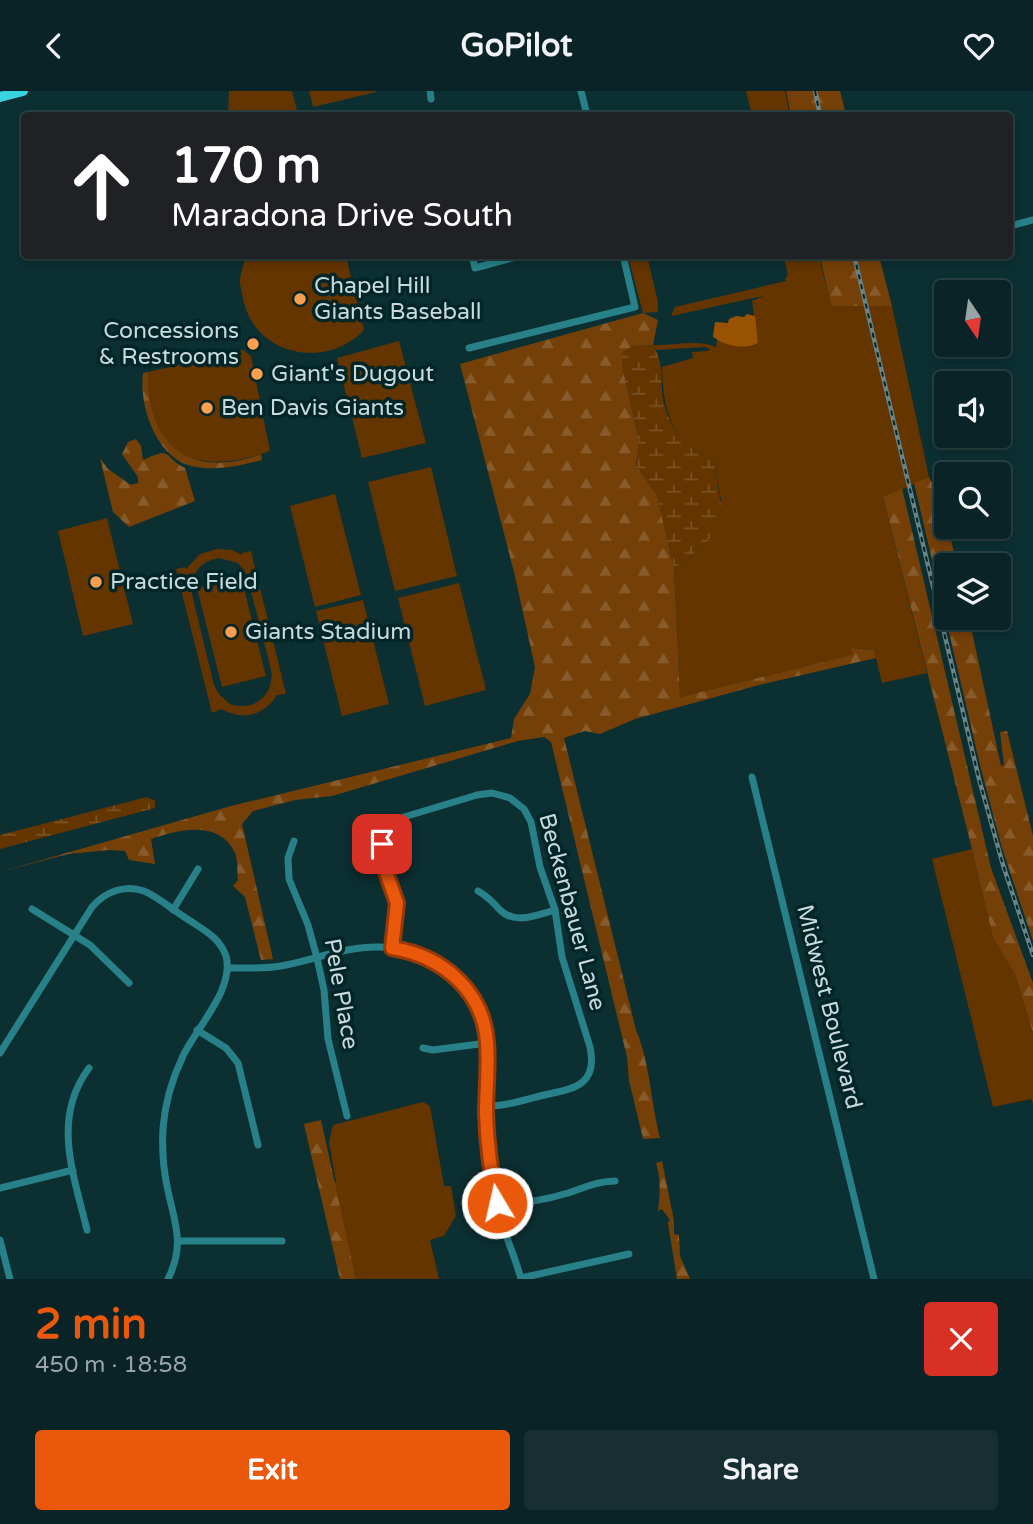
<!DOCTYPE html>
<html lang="en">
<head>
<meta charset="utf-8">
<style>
	:root { --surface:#092326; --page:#172f32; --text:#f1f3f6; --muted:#99a4a7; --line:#294043; --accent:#ea580c }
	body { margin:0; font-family:"Varela Round",sans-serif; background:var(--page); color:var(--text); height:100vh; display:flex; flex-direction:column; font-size:26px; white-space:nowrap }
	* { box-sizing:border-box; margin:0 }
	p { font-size:23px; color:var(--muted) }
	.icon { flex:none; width:38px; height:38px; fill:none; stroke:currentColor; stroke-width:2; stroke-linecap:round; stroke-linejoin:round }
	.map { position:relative; height:1188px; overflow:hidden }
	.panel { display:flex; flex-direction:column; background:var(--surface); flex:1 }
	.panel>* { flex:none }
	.top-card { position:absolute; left:21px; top:21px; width:992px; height:147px; border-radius:7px; box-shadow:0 4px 10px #0003,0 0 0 2px var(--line); background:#202124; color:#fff; overflow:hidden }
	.needle { width:46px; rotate:167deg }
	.controls { position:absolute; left:934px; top:189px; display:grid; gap:14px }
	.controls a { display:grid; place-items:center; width:77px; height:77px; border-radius:7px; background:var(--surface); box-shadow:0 4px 10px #0003,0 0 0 2px var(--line); font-size:35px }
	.pin { position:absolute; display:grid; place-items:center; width:60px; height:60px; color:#fff; margin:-30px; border-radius:14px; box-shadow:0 4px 10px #0006 }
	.me { position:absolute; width:77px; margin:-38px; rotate:351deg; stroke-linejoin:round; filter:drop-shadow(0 0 5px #0008) }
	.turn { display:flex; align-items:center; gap:24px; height:147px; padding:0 35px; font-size:32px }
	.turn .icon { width:91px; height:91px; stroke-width:2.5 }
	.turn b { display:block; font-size:49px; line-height:60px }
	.round { display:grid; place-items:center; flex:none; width:74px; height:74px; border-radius:7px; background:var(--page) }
	.overview { display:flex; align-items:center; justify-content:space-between; height:119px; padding:0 35px }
	h1 { font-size:42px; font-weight:700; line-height:52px; color:var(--accent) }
	.cta { display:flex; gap:14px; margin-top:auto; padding:14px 35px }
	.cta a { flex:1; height:80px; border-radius:7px; background:var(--accent); color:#fff; font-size:28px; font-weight:700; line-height:80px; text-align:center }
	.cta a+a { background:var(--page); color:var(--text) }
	header { display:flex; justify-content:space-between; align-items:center; height:91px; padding:0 35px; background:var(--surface); font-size:32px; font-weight:700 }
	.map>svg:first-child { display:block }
	.grass { fill:#653500; fill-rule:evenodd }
	.forest { fill:url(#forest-firs) }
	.wetland { fill:url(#wetland-marsh) }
	.water { fill:#985200 }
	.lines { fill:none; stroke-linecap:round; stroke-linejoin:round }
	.street { stroke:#288088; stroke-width:7 }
	.primary { stroke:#3ad3e0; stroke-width:10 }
	.rail-casing { stroke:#698386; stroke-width:4.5 }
	.rail { stroke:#022528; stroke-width:2; stroke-dasharray:5; stroke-linecap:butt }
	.route-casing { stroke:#983908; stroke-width:18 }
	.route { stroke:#ea580c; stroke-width:12 }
	.poi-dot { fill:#fa9f4f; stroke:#022528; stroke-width:2.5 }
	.labels { text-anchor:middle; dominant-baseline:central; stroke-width:7; stroke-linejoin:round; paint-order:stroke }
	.poi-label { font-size:23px; fill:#c8dadc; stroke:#022528; text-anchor:start }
	.street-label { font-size:23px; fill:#c8dadc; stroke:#022528 }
</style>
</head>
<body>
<header><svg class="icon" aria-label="back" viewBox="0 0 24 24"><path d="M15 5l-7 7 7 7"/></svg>GoPilot<svg class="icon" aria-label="heart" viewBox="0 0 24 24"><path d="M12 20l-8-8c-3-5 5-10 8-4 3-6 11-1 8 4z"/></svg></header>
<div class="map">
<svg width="1033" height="1188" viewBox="0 0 1033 1188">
	<defs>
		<pattern id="forest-firs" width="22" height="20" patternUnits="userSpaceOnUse" patternTransform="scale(1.75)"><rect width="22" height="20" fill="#754007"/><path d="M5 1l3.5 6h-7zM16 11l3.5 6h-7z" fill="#875b2b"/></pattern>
		<pattern id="wetland-marsh" width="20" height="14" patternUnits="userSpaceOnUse" patternTransform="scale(1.75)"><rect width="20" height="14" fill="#653500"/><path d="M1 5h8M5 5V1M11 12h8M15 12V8" fill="none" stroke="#7a5225"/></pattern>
	</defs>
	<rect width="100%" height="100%" fill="#0c2f32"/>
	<g class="grass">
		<polygon points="229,0 292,0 298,23 228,24"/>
		<polygon points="309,0 376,0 376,1 313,16"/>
		<polygon points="746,0 785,0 790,24 752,24"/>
		<path d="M246,165H346L364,239C328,278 258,266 244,212C243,205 240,197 240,191C240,182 244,173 246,165Z"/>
		<polygon points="628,165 647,165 658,211 658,221 643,222"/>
		<path d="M784,165H819L831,215H892L929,386L883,407L927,582L882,592L874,559L851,557L853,564L680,606L674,478L702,456L709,447L721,409L714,370C671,351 663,320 662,276L693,267L692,261L708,260L710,258L705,256L656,259L653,254C675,255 695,248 716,256L717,249L739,255L758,252L752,210L763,205L671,225L675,216L786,190L785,187L788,185Z"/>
		<polygon points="399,250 426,352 362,367 337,267"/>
		<path d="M243,259L251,265L270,360C197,386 146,367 148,281Z"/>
		<polygon points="431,376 457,485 395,500 368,391"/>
		<polygon points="335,403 361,504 315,516 290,415"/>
		<polygon points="107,427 133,533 83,545 58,440"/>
		<path d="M217,458L232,459L242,464V462L251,460L286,603L277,604C264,625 242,630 221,618L212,622L176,478L185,476L186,478L200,463ZM219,467L238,472L247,484L271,579C275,604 254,621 230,613L219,603L214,594L192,503C190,483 200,470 219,467Z"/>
		<polygon points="241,486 266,585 222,596 197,497"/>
		<polygon points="459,492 486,599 425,615 398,507"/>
		<polygon points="363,509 389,613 342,625 316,520"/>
		<polygon points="972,758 993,847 1015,883 1033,942 1033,1013 1031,1008 993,1016 932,768"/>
		<polygon points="423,1011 430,1015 444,1095 451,1095 456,1125 444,1145 430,1149 439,1188 356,1188 334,1092 336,1091 329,1051 333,1034"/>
	</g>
	<g class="forest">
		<polygon points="786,0 840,0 846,24 791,24"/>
		<polygon points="820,165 879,165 892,215 831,215"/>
		<path d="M643,222L658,229L653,254L633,255L622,274L639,350L636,374L657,404L674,478L680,606L852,564L851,557L874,559L876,567L759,594L635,628L600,643L585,640L564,647L636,939C650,972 651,1012 660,1047L643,1048L629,989L627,966L551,651L544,646L518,650L332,705L295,709L253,720L242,733L273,868L261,869L245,806L233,795L238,789C237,781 238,769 235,762C219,728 178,739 151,748L155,773L129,769L125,760L109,759L68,763L0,781L231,715L511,647L514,628L530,603L535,576L514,481L460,273Z"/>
		<path d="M148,281C146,355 190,389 261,363L262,369C239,375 208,382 185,373C154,360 139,313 143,282Z"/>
		<path d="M136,348L141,355L143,369C173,355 162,365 185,377L195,410L129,436L113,421L100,367L108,378L131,394L138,392V386L122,363L128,351Z"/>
		<polygon points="929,386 942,411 957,474 947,474 947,527 969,527 1001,675 1004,674 1000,641 1007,640 1033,745 1033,850 1002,757 981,678 914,392"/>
		<polygon points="902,397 991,777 1033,892 1033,942 1015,883 993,847 972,758 883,406"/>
		<polygon points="321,1029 356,1188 340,1188 304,1033"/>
		<path d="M662,1070L674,1130V1143L679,1144L680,1165L690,1188H677L668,1132L670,1129L662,1118L658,1120C660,1104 661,1087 656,1072Z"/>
	</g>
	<g class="wetland">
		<path d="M653,254C666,277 659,290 664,313C671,340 689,359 714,370L724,432L702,456L674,478L657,404L636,374L639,350L622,274V261L633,255Z"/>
		<polygon points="147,706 155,710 155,717 0,758 0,744"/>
	</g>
	<path class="water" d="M747,223L755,225L758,252C745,259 725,255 713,246L715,231L728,232L729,228L736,225L744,226Z"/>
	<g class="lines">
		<g class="street">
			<polyline points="430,0 431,8"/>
			<polyline points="581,0 587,24"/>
			<polyline points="1010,135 1033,129"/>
			<polyline points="472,164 475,177 523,164"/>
			<polyline points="469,257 635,216 623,164"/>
			<polyline points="752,686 874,1188"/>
			<polyline points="294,750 288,767 289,788 308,834 317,867 324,899 328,948 347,1025"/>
			<path d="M478,800C487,805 493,811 500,819C515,834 537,824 555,819"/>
			<polyline points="32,818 90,854 129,892"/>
			<polyline points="173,819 198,778"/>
			<path d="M392,857L397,812L381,760L383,748L390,737L404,726L477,704L492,702L510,707L524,718L531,731L540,776L555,819L562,866L590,956C599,998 568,998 540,1005C521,1010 506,1015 486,1015"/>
			<path d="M228,877C245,877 264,878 281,875C314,869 346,855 380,856C435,858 484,896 487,953C489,987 484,1020 489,1054C492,1077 494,1100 499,1122C505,1145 515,1165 521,1188"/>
			<polyline points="197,939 226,957 238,972 258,1054"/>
			<polyline points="423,957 433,959 487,952"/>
			<path d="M0,962L92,816C105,801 124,793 144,800C160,807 174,820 189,829C204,839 220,847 226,865C235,898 196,937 183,965C172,988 165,1012 163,1037C162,1056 163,1076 167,1095C174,1131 186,1152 168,1188"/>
			<polyline points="0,1097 73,1079"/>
			<path d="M497,1112C521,1113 545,1109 568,1102C584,1097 598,1090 615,1090"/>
			<path d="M87,1139C74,1084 51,1028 89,977"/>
			<polyline points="0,1149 10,1188"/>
			<polyline points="178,1150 282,1150"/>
			<polyline points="521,1187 629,1163"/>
		</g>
		<polyline class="primary" points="0,6 23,0"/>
		<g class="rail-casing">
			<g id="rail">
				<polyline points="815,0 820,24"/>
				<polyline points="854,164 979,688 1003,774 1033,864"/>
			</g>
		</g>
		<use href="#rail" class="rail"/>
	</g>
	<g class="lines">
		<g class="route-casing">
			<path id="route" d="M382,753V770L397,812L392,857C442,865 483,899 487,951C489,975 486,998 486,1022C487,1052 491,1083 497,1112"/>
		</g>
		<use href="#route" class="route"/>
	</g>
	<g class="poi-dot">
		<circle cx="300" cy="208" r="7"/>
		<circle cx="253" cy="253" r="7"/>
		<circle cx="257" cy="283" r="7"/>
		<circle cx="207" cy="317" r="7"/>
		<circle cx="96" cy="491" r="7"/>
		<circle cx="231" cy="541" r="7"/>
	</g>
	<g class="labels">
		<g class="poi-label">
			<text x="314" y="195">Chapel Hill<tspan x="314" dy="26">Giants Baseball</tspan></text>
			<text x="239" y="240" text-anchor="end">Concessions<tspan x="239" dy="26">&amp; Restrooms</tspan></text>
			<text x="271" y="283">Giant's Dugout</text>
			<text x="221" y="317">Ben Davis Giants</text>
			<text x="110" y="491">Practice Field</text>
			<text x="245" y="541">Giants Stadium</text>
		</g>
		<g class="street-label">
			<text transform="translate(572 821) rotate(75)">Beckenbauer Lane</text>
			<text transform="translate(341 903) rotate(80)">Pele Place</text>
			<text transform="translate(829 916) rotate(76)">Midwest Boulevard</text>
		</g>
	</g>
</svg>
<div class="controls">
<a><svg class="needle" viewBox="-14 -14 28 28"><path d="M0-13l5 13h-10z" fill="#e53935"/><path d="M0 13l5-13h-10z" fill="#99a4a7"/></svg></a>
<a><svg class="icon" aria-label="sound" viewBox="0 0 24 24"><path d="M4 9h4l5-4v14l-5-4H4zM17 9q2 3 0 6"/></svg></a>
<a><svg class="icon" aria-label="search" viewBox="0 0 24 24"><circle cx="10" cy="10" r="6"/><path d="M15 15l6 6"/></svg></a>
<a><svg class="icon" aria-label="layers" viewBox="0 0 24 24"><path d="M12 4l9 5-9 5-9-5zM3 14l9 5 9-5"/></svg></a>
</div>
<div class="pin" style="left:382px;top:753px;background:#d93025"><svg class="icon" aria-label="arrive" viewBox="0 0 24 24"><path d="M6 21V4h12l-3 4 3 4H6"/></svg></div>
<svg class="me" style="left:497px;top:1112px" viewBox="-20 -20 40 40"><circle r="17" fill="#ea580c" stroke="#fff" stroke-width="3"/><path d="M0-11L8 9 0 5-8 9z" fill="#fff"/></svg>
<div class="top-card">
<div class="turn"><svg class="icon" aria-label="ahead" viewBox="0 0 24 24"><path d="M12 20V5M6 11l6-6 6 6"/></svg><div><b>170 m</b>Maradona Drive South</div></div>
</div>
</div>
<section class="panel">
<div class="overview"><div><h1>2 min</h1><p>450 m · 18:58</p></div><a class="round" style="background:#d93025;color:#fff"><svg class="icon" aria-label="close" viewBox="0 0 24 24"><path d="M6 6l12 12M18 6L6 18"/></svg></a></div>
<div class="cta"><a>Exit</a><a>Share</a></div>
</section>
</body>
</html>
